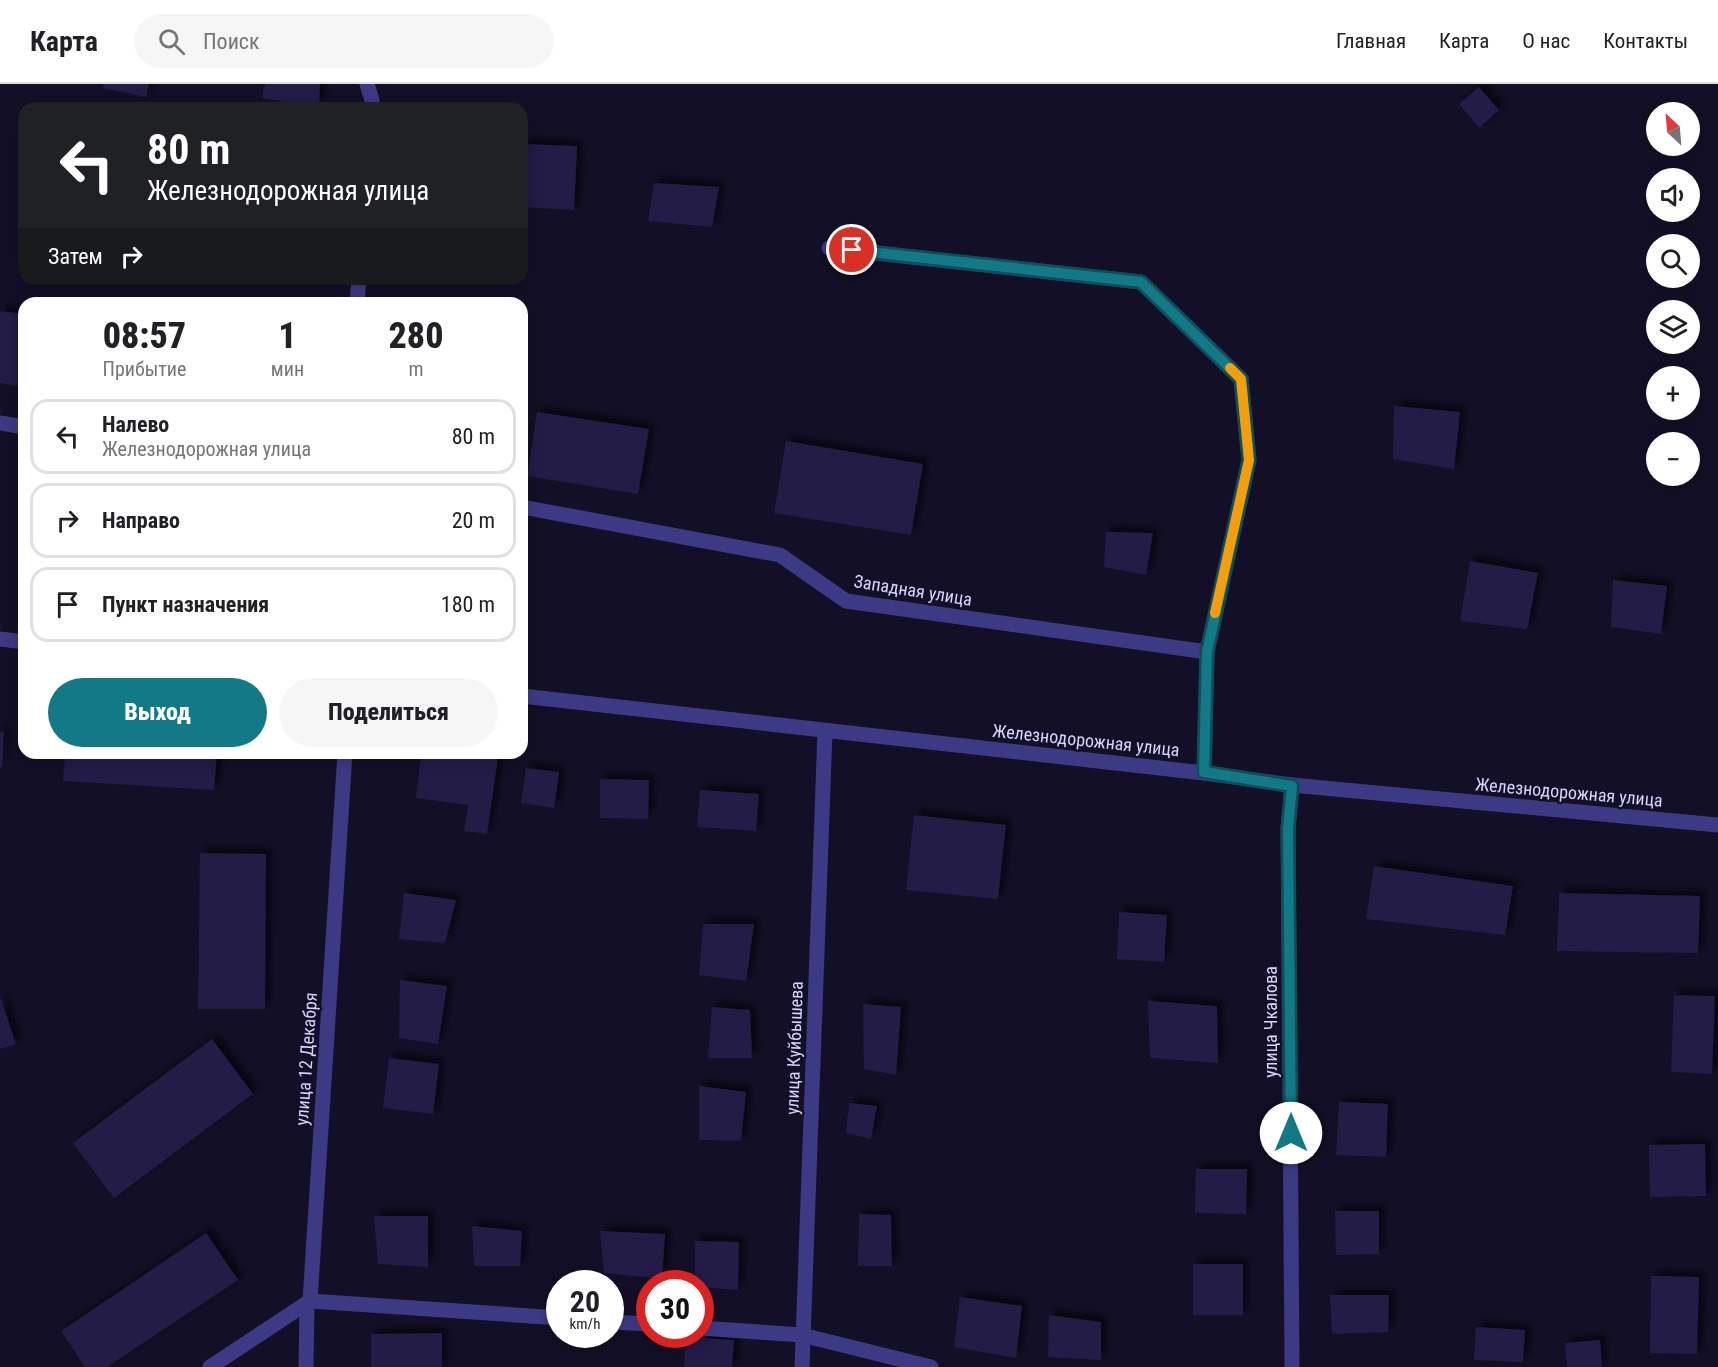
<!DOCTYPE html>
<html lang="ru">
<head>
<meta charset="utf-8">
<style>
	:root { --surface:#fff; --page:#f6f6f6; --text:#202124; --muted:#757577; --line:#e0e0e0; --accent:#127987 }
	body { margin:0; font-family:"Roboto Condensed",sans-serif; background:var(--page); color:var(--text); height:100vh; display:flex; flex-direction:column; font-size:22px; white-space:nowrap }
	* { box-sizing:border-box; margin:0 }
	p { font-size:20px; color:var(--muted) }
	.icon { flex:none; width:33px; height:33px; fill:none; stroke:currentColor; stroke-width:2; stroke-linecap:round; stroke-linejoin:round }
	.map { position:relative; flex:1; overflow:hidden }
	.sheet { position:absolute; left:18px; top:213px; width:510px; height:462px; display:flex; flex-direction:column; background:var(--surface); border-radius:18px; box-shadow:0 3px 15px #0003 }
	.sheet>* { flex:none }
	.top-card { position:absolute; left:18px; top:18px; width:510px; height:183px; border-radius:18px; box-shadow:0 3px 15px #0003; background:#202124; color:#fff; overflow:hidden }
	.needle { width:39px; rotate:334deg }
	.buttons { position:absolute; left:1646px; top:18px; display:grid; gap:12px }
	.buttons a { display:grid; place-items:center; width:54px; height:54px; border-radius:50%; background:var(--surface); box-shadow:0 3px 15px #0003; font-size:30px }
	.speed { position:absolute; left:546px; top:1186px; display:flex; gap:12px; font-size:30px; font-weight:700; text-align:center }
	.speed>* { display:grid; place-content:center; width:78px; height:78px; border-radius:50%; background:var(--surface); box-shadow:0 3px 15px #0003; line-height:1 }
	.speed small { font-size:15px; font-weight:400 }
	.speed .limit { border:9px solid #d22; background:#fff; color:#111 }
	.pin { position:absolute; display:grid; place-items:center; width:51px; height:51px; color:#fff; margin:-26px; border:3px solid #fff; border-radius:50%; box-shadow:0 2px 6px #0007 }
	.me { position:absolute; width:66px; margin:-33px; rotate:0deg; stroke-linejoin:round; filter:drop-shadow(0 0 4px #0008) }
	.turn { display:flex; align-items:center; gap:21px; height:126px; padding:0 30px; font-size:27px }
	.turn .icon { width:78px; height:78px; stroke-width:2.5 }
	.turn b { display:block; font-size:42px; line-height:51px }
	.then { display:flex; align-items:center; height:57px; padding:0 30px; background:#0003; gap:12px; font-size:22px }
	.eta { display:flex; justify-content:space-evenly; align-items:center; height:102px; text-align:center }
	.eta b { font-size:36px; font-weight:800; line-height:42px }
	.action { display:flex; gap:12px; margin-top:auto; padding:12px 30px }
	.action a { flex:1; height:69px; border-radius:36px; background:var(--accent); color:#fff; font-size:24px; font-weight:800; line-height:69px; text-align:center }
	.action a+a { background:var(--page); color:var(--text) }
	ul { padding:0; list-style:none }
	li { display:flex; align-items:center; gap:18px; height:75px; margin:0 12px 9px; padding:0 18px; border:3px solid var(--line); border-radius:18px }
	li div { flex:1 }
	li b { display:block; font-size:22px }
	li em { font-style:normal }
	header { display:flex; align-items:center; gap:36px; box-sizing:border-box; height:84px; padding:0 30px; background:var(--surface); border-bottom:2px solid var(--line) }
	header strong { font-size:28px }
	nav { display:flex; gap:33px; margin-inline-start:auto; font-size:21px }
	.search { width:420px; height:54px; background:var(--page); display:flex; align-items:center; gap:15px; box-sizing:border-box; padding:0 21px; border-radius:33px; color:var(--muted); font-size:22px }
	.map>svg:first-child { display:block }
	.building { fill:#241b47; filter:url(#shadow) }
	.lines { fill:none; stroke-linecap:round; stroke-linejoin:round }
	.service { stroke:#3d3a85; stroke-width:15 }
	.minor { stroke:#3d3a85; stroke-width:15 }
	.tertiary { stroke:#3d3a85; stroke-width:15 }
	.route-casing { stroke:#0c4f58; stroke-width:15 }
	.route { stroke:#127987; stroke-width:10 }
	.slow { stroke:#f59e0b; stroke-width:10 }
	.labels { text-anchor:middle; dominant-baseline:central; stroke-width:5; stroke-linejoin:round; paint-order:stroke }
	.street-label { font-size:18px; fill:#d9d4ff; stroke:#130f26 }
</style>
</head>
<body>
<header>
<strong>Карта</strong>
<div class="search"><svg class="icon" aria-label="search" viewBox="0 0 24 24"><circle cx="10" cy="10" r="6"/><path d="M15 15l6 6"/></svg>Поиск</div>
<nav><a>Главная</a><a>Карта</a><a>О нас</a><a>Контакты</a></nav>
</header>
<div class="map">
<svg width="1718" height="1283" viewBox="0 0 1718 1283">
	<defs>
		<filter id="shadow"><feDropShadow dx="5.5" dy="-5.5" stdDeviation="3" flood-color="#0009"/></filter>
	</defs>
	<rect width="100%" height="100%" fill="#130f26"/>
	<g class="building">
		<polygon points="104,0 149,0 146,13 103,4"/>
		<polygon points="265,0 320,0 319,24 262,14"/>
		<polygon points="1479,3 1499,26 1479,44 1459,20"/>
		<polygon points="522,60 577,62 574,126 522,123"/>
		<polygon points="654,99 719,103 712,143 648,137"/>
		<polygon points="0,227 24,230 24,303 0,299"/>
		<polygon points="1394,322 1460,328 1454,385 1393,375"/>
		<polygon points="537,328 649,345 638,410 527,392"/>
		<polygon points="786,357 923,380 911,451 774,429"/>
		<polygon points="1106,448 1153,449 1146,491 1104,483"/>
		<polygon points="1470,477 1538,489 1527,545 1460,537"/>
		<polygon points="1613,496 1667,502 1661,550 1611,543"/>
		<polygon points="0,648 4,648 2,683 0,683"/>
		<polygon points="65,669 217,669 214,706 63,697"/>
		<polygon points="421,669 461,669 498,674 487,750 464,747 468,721 416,714"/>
		<polygon points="526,684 559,688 554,724 521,719"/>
		<polygon points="600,695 649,696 648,735 600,734"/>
		<polygon points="700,706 759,710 756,747 697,743"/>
		<polygon points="914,731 1006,741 998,815 906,806"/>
		<polygon points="200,769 266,770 265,925 198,925"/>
		<polygon points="1374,782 1513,802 1505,851 1366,835"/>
		<polygon points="404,809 456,816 445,859 399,855"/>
		<polygon points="1559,809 1700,812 1698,869 1557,867"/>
		<polygon points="1119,828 1167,831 1164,878 1117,875"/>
		<polygon points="703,840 754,840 746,897 699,891"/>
		<polygon points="400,896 447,902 438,960 399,954"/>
		<polygon points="1674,911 1715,912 1712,990 1671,988"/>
		<polygon points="0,912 16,960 0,965"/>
		<polygon points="1148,917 1217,922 1218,979 1150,974"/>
		<polygon points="863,920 901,923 896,991 864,985"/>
		<polygon points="712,923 750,926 752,974 708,974"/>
		<polygon points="212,955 253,1010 114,1114 73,1059"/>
		<polygon points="389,974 439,980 433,1030 383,1024"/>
		<polygon points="699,1002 746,1008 741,1057 699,1056"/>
		<polygon points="1339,1018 1388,1020 1386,1073 1336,1071"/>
		<polygon points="849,1019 877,1022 871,1055 846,1049"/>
		<polygon points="1705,1060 1706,1112 1650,1113 1649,1061"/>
		<polygon points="1196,1085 1247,1085 1246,1130 1195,1129"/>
		<polygon points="1335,1127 1379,1127 1379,1170 1336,1171"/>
		<polygon points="859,1130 891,1131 892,1182 858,1182"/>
		<polygon points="374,1132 428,1132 428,1183 378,1180"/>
		<polygon points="472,1142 522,1147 520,1182 474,1182"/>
		<polygon points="600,1147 665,1150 662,1195 604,1189"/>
		<polygon points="206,1149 238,1196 107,1283 85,1283 61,1247"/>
		<polygon points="695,1157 739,1158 738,1206 700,1203 700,1200 695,1200"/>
		<rect x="1193" y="1180" width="50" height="51"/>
		<polygon points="1651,1192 1699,1193 1697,1270 1650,1269"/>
		<polygon points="1330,1211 1389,1211 1388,1248 1332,1250"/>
		<polygon points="960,1213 1022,1222 1016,1274 954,1263"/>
		<polygon points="1049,1231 1101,1238 1101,1276 1048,1273"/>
		<polygon points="1476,1243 1525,1246 1523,1278 1474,1276"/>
		<polygon points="442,1249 442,1283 371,1283 371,1250"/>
		<polygon points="686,1253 734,1256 732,1283 684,1283"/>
		<polygon points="1600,1256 1602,1283 1567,1283 1565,1259"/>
	</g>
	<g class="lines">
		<g class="service">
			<polyline points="829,164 1141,198 1241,295 1249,376 1207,568 1204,689"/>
			<polyline points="210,1283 307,1219"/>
		</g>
		<g class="minor">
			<polyline points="367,0 372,16 372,24"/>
			<polyline points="357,219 359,195"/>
			<polyline points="0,339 24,343"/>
			<polyline points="522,423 780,471 846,517 1207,568"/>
			<polyline points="1292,701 1288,745 1292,1283"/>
			<polyline points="310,1217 560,1234"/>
			<polyline points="610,1238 650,1240"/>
			<polyline points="700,1244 802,1251 931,1283"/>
			<polyline points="802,1283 825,647"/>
		</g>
		<g class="tertiary">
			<polyline points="0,555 24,558"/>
			<polyline points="522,612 1204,689 1292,701 1718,741"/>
			<polyline points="306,1283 307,1219 310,1217 345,669"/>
		</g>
	</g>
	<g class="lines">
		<g class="route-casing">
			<polyline id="route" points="852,166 1141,198 1241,295 1249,376 1207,568 1204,688 1292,702 1288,745 1291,1049"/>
		</g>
		<use href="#route" class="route"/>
		<polyline class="slow" points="1215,529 1249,376 1241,295 1230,284"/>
	</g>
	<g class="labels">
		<g class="street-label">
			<text transform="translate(913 506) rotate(9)">Западная улица</text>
			<text transform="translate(1086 656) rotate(6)">Железнодорожная улица</text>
			<text transform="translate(1569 708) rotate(5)">Железнодорожная улица</text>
			<text transform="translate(1270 938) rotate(-90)">улица Чкалова</text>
			<text transform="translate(794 964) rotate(-88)">улица Куйбышева</text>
			<text transform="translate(306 975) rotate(-86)">улица 12 Декабря</text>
		</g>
	</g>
</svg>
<div class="buttons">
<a><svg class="needle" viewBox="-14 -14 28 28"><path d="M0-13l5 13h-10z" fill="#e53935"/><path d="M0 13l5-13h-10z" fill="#757577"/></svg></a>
<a><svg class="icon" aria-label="sound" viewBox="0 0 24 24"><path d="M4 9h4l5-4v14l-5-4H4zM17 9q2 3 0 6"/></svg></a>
<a><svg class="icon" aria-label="search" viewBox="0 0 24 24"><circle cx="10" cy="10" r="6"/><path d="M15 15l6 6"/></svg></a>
<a><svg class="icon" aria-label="layers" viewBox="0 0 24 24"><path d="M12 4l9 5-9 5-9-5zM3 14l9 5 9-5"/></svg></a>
<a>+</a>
<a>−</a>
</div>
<div class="speed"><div>20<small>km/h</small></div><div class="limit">30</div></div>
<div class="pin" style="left:852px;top:166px;background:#d93025"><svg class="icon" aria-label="arrive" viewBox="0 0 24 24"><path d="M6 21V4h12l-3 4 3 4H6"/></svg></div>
<svg class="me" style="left:1291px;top:1049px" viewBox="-20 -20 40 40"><circle r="19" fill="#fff"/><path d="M0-13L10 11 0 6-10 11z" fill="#127987"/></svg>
<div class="top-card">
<div class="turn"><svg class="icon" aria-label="left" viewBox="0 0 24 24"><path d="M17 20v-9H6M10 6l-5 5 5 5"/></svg><div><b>80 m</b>Железнодорожная улица</div></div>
<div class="then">Затем<svg class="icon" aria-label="right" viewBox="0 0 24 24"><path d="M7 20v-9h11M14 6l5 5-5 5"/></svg></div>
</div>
<section class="sheet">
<div class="eta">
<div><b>08:57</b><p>Прибытие</p></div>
<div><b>1</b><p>мин</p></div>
<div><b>280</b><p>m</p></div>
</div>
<ul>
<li><svg class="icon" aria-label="left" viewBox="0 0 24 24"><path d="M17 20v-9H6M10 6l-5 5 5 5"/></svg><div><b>Налево</b><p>Железнодорожная улица</p></div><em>80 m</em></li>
<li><svg class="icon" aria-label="right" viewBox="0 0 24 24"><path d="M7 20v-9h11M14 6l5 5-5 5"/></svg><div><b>Направо</b></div><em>20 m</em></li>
<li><svg class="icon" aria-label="arrive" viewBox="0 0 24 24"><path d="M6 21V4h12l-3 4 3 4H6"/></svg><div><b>Пункт назначения</b></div><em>180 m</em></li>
</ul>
<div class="action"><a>Выход</a><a>Поделиться</a></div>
</section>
</div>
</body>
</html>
